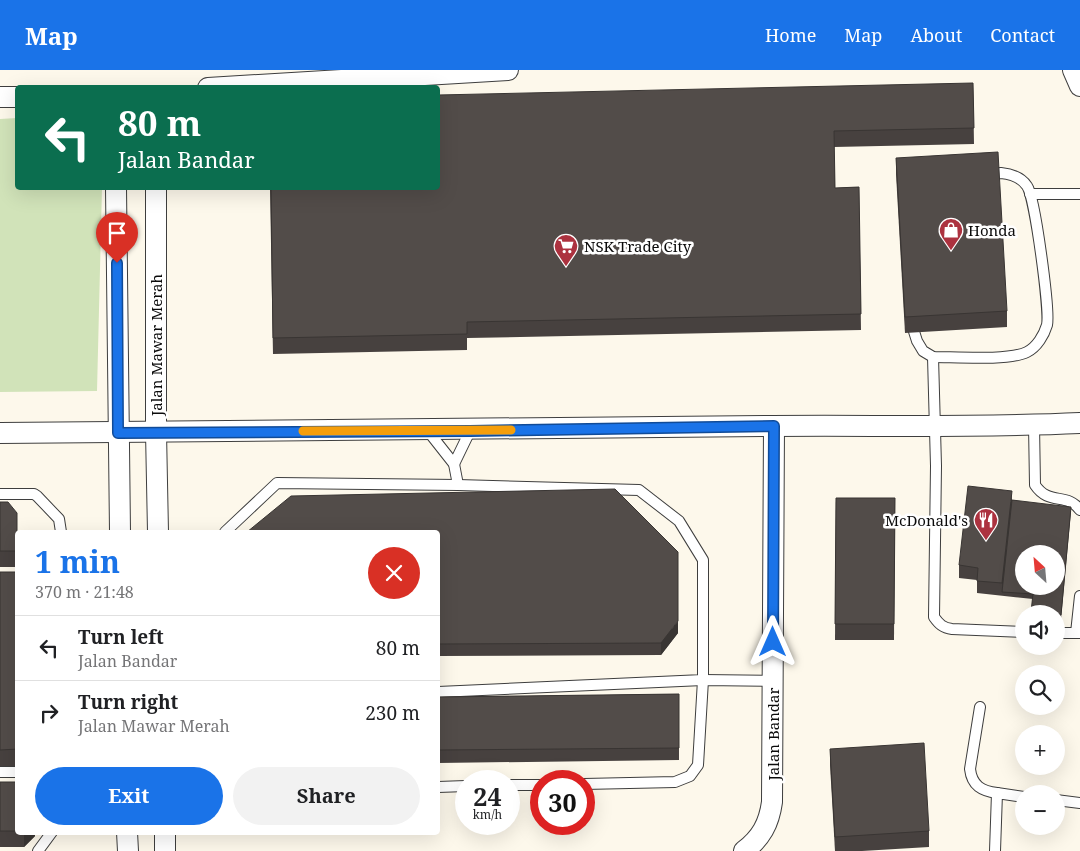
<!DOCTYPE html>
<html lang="en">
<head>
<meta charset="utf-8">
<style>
	:root { --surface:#fff; --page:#f2f2f2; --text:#202124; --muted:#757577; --line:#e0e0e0; --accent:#1a73e8 }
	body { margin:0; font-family:"Noto Serif",serif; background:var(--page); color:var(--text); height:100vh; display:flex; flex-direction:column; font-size:19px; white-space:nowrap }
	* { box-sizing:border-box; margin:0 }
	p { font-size:16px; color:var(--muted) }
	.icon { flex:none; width:28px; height:28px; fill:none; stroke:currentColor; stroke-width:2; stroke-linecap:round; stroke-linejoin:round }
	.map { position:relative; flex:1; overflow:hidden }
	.drawer { position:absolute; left:15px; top:460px; width:425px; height:305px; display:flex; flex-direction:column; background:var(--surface); border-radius:5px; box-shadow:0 5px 20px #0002 }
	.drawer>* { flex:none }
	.hud { position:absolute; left:15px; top:15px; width:425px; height:105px; border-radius:5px; box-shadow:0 5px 20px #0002; background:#0b6e4f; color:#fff; overflow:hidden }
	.needle { width:32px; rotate:334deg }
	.fabs { position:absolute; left:1015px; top:475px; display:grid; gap:10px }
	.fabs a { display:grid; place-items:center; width:50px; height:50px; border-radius:50%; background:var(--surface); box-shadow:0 5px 20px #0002; font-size:25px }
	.speed { position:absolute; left:455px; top:700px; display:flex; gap:10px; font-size:25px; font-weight:700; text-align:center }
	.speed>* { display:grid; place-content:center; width:65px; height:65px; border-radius:50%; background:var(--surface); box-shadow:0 5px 20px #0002; line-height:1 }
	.speed small { font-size:12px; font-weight:400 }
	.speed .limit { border:8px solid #d22; background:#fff; color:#111 }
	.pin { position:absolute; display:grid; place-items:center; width:42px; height:42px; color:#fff; margin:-51px -21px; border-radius:50% 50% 50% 0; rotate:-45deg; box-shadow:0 0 5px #0007 }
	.pin .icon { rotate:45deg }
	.me { position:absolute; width:55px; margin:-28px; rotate:0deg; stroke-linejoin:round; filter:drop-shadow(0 0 4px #0008) }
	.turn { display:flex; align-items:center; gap:18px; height:105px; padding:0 20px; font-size:22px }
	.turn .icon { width:65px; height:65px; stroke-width:2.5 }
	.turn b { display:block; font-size:35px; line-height:42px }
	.round { display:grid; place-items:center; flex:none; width:52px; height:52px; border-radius:26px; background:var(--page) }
	.overview { display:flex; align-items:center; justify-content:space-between; height:85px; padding:0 20px }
	h1 { font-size:30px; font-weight:700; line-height:38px; color:var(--accent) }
	.action { display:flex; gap:10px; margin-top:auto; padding:10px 20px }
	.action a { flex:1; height:58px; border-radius:30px; background:var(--accent); color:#fff; font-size:20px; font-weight:700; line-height:58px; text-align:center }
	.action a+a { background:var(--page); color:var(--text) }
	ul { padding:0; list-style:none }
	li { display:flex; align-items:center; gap:15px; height:65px; padding:0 20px; border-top:1px solid var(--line) }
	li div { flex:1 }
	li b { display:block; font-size:19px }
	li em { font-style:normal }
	header { display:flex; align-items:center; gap:30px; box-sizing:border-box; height:70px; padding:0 25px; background:var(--accent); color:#fff }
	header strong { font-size:24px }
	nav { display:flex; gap:28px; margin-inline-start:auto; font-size:18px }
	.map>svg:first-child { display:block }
	.green { fill:#d1e3b9 }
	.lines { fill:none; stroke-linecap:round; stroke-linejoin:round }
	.lane-casing { stroke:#3e3e3e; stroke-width:12 }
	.street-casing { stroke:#3e3e3e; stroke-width:22 }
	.lane { stroke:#fff; stroke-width:10 }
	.street { stroke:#fff; stroke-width:20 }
	.wall { fill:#47413f }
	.shaded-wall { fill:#393533 }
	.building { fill:#524c49; stroke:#393533; fill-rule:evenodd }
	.route-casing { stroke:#114b97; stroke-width:12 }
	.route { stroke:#1a73e8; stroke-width:9 }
	.slow { stroke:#f59e0b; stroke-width:9 }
	.labels { text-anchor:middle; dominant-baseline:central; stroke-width:5; stroke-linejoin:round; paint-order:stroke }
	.poi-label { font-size:15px; fill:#0b0b0b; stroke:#fff; text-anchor:start }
	.street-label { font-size:15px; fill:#0b0b0b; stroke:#fff }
</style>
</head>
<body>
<header>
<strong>Map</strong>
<nav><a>Home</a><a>Map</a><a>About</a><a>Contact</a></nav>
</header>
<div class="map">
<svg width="1080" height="781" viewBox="0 0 1080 781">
	<rect width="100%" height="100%" fill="#fdf8eb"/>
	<polygon class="green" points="17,48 18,118 102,118 97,321 0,322 0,49"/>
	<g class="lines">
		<g class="lane-casing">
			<g id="lane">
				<path d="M1001,103C1011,104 1021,107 1027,116C1035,127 1050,241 1047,255C1044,265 1037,277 1027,282C1009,291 955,287 933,287L923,281L917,271L911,252L907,135C909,124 912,118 921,112Z"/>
				<polyline points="1030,124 1080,124"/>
				<path d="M933,287L936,396L934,547C939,554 943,558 952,559L1024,562"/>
				<path d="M1034,355L1035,415C1049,436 1067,422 1080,440"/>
				<polyline points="428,361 454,394 458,415"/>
				<polyline points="454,394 470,361"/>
				<polyline points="0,424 34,424 37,426 59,449 61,462"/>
				<polyline points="225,462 277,413 458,415 639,420 679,451 703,490 703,610 438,622"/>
				<polyline points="1056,563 1080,563"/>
				<polyline points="1076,563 1080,526"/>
				<path d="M980,637L970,699C972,716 982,721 997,723"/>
				<polyline points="0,702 18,702"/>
				<polyline points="584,714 675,712 690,706 698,695 703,610 773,611"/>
				<polyline points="509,715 541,715"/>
				<polyline points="438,717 466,716"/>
				<polyline points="1056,730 1080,733"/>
				<polyline points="38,781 52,762"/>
				<polyline points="995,781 997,723 1024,727"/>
			</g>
		</g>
		<g class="street-casing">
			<g id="street">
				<polyline points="1073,0 1080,16"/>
				<polyline points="208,18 508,0"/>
				<polyline points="0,27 18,27"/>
				<polyline points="116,118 120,462"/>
				<polyline points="156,118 156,362 158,462"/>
				<path d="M0,363C257,362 514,359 771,356C874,355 977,358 1080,353"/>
				<polyline points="127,762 128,781"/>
				<polyline points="165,762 165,781"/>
				<path d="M744,781C761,768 769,754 772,732L774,356"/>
			</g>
		</g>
		<use href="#lane" class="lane"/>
		<use href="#street" class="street"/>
	</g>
	<g class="wall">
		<polygon points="973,13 974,74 834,77 835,118 859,117 861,260 467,268 467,280 273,284 270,118"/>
		<polygon points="896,88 1007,241 1007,257 905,263 896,104"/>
		<polygon points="836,428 895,428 894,570 835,570"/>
		<polygon points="1012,430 1071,441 1061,549 1056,549 1056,544 1031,544 1033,529 977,523 977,510 959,508 959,495"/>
		<polygon points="0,432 17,443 17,497 0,497"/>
		<polygon points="438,462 678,563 661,585 438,586"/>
		<rect x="0" y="502" width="18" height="194"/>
		<polygon points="679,624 679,690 438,693 438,627"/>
		<polygon points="830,679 929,761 929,777 862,781 835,781 830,695"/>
		<polygon points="0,712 18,712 18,762 35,762 35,766 24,777 0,777"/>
	</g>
	<g class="shaded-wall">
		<polygon points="1012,421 1012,434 1002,522 1002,513"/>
		<polygon points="678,551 678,563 661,585 661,573"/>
		<polygon points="24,762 35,762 35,766 24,777"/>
	</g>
	<g class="building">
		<polygon points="973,13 974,58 834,61 835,118 859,117 861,244 467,252 467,264 273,268 271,118 438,118 438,25"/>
		<polygon points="998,82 1007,241 905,247 896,88"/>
		<polygon points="968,416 1012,421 1002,513 977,511 978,498 959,495"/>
		<polygon points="615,419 678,482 678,551 661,573 438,574 438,462 247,462 291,426"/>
		<polygon points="836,428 895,428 894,554 835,554"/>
		<path d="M1012,430L1071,437L1061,545H1056V544L1031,542L1033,524L1002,522ZM1024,484H1056V516H1024Z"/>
		<polygon points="0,432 8,432 17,443 17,481 0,481"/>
		<polygon points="0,502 18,502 18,679 0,680"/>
		<polygon points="679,624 679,678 438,680 438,627"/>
		<polygon points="924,673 929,761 835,767 830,679"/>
		<rect x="0" y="712" width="18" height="49"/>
	</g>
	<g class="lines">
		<g class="route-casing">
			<polyline id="route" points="117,193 118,363 470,361 774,356 773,572"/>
		</g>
		<use href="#route" class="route"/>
		<polyline class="slow" points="303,361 511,360"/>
	</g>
	<defs>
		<g id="shop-pin" transform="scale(1.25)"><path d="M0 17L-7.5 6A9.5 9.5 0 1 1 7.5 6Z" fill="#ac323f" stroke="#fff"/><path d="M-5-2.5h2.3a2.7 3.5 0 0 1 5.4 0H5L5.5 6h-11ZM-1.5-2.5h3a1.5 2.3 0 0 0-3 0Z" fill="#fff"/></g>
		<g id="supermarket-pin" transform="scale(1.25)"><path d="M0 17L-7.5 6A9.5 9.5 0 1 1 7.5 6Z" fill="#ac323f" stroke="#fff"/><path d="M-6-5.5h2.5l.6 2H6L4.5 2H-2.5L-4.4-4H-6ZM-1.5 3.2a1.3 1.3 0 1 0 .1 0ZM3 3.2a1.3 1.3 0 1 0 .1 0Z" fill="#fff"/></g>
		<g id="restaurant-pin" transform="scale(1.25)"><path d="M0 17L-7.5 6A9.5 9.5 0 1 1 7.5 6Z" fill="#ac323f" stroke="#fff"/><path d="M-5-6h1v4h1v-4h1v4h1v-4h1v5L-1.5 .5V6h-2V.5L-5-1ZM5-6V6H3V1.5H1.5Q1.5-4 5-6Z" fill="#fff"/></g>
	</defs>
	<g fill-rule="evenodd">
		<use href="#shop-pin" x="951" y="160"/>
		<use href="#supermarket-pin" x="566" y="176"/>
		<use href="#restaurant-pin" x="986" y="450"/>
	</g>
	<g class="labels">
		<g class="poi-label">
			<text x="968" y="160">Honda</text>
			<text x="584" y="176">NSK Trade City</text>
			<text x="968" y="450" text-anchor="end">McDonald's</text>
		</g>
		<g class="street-label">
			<text transform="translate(156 275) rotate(-90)">Jalan Mawar Merah</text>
			<text transform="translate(773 664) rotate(-90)">Jalan Bandar</text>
		</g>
	</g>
</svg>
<div class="fabs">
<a><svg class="needle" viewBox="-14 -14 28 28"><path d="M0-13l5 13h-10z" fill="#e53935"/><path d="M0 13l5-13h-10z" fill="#757577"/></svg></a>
<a><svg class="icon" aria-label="sound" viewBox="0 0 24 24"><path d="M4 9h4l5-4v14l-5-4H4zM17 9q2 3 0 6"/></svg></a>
<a><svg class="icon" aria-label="search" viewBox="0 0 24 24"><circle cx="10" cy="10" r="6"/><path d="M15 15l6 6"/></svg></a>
<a>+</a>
<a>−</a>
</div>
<div class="speed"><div>24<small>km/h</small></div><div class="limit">30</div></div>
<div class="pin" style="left:117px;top:193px;background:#d93025"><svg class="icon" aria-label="arrive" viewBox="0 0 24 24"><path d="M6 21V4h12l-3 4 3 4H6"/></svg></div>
<svg class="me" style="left:773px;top:572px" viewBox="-20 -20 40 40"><path d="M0-17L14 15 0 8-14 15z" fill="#1a73e8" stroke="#fff" stroke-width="4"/></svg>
<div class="hud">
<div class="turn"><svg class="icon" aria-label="left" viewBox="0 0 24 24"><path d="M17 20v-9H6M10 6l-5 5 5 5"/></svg><div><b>80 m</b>Jalan Bandar</div></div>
</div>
<section class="drawer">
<div class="overview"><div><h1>1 min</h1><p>370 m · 21:48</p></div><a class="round" style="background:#d93025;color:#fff"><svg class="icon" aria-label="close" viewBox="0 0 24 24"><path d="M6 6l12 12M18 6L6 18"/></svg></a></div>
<ul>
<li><svg class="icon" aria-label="left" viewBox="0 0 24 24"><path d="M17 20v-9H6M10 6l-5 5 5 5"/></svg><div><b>Turn left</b><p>Jalan Bandar</p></div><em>80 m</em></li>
<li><svg class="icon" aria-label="right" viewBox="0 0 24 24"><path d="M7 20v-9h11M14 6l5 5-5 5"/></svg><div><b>Turn right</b><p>Jalan Mawar Merah</p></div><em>230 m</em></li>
</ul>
<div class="action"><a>Exit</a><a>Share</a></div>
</section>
</div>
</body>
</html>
